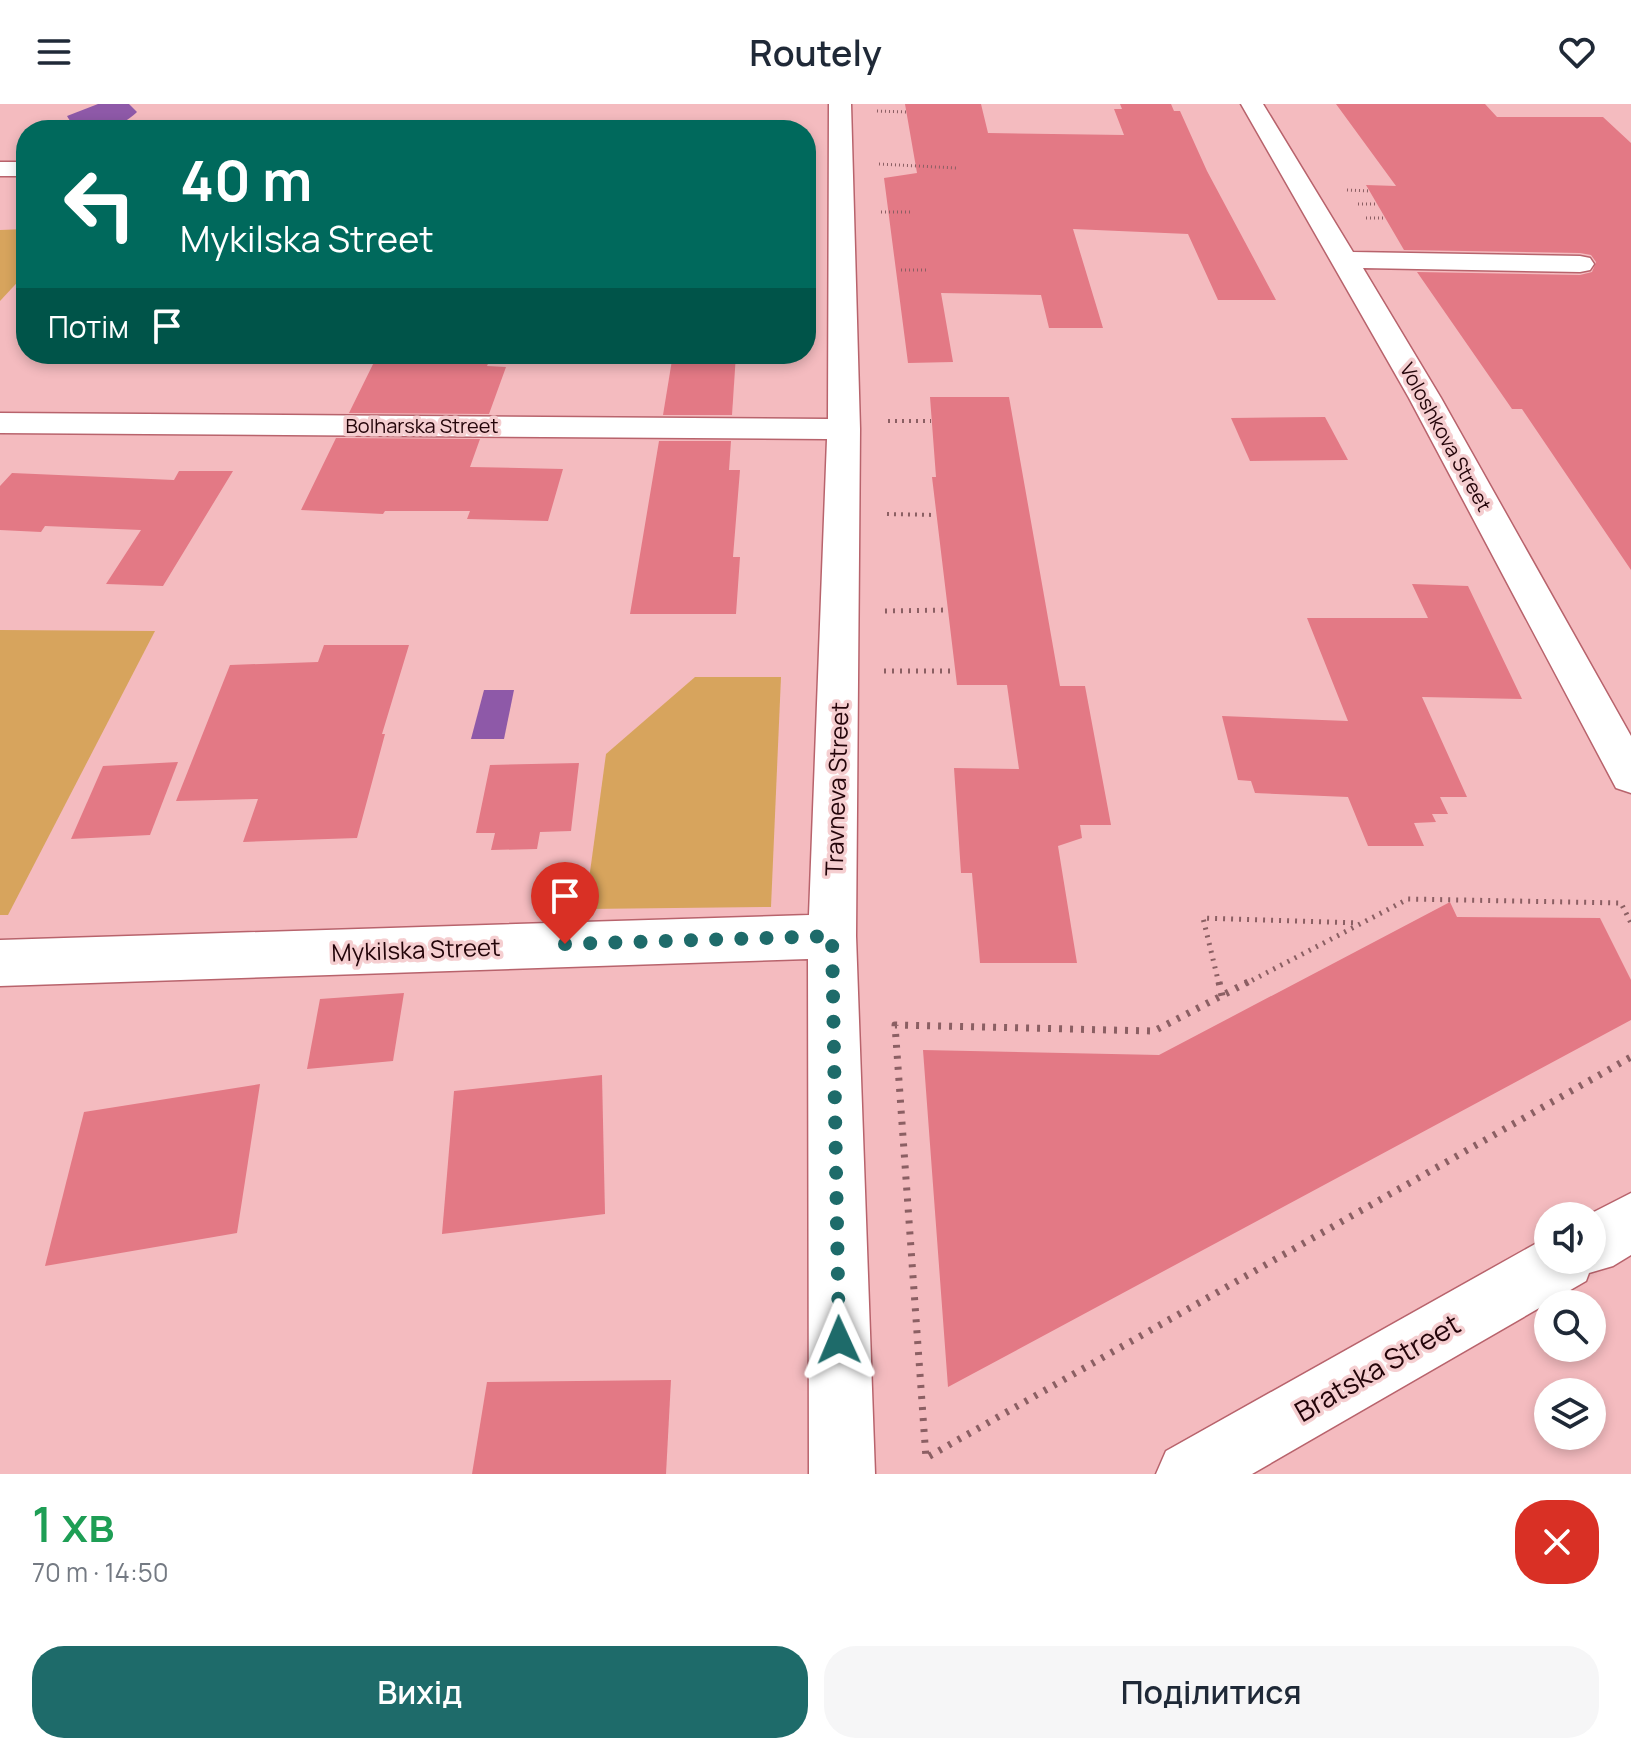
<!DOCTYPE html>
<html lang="uk">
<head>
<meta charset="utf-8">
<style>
	:root { --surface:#fff; --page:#f6f6f7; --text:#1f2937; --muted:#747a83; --accent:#1e6b6a }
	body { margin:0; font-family:Manrope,sans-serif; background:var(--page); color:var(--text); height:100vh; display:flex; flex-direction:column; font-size:30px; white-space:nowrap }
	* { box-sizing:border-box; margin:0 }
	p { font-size:26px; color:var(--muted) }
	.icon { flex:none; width:44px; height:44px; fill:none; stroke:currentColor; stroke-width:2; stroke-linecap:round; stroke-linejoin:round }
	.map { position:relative; height:1370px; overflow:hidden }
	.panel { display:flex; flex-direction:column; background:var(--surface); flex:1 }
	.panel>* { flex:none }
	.guide { position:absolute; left:16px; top:16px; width:800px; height:244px; border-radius:32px; box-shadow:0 4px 12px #0003; background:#00695c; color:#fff; overflow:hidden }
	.controls { position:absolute; left:1534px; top:1098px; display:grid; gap:16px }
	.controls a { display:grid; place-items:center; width:72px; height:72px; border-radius:50%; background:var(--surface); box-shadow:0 4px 12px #0003; font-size:40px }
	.pin { position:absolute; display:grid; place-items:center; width:68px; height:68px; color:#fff; margin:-82px -34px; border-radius:50% 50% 50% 0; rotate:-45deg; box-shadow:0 0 8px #0007 }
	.pin .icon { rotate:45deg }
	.me { position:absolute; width:88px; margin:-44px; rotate:359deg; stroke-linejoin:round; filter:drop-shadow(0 0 6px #0008) }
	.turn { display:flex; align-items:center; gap:28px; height:168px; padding:0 32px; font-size:36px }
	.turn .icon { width:104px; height:104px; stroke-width:2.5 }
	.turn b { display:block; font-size:56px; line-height:68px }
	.then { display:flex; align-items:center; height:76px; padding:0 32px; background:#0003; gap:16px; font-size:30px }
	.round { display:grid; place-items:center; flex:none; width:84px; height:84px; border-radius:32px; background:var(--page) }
	.headline { display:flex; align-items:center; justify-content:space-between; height:136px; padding:0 32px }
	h1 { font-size:48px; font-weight:600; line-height:60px; color:#1e9e55 }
	.primary-button { display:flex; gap:16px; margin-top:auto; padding:16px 32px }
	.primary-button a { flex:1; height:92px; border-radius:32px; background:var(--accent); color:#fff; font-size:32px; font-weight:600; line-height:92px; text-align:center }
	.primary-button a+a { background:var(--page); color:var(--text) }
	header { display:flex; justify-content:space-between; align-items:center; height:104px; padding:0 32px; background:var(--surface); font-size:36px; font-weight:600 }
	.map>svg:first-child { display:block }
	.green { fill:#d7a45d }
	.water { fill:#8e59a8 }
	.building { fill:#e37985 }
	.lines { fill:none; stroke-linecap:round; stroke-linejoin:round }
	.minor-casing { stroke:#b8636c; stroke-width:3 }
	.path-far3 { stroke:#8b5f63; stroke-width:3; stroke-dasharray:1 3; stroke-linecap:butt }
	.path-far2 { stroke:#8b5f63; stroke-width:4; stroke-dasharray:2 5; stroke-linecap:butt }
	.path-far1 { stroke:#8b5f63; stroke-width:5; stroke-dasharray:2 6; stroke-linecap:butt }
	.path { stroke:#8b5f63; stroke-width:7; stroke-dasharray:3 8; stroke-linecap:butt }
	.minor { fill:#fff; fill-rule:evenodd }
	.route { stroke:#1e6b6a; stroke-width:14; stroke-dasharray:0 25.2 }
	.labels { text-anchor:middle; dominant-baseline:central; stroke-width:7; stroke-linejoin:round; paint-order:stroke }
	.far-street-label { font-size:20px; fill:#230409; stroke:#f5ced0 }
	.street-label { font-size:24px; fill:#230409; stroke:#f5ced0 }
	.near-street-label { font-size:28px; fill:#230409; stroke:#f5ced0 }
</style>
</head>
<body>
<header><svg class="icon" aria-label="menu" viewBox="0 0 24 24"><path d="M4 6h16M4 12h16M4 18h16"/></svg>Routely<svg class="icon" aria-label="heart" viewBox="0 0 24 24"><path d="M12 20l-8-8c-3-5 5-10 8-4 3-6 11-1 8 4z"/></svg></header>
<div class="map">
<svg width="1631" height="1370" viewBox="0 0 1631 1370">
	<rect width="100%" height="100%" fill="#f4bbbf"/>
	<g class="green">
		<polygon points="26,125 26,169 0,197 0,126"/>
		<polygon points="0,526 155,527 8,811 0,811"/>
		<polygon points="695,573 781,573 771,803 585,805 606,650"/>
	</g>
	<g class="water">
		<path d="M98,0H129L137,8C121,24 81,39 67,12Z"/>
		<polygon points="484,586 514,586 504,635 471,635"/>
	</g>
	<g class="building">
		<polygon points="905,0 981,0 988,29 1124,31 1114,5 1122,5 1120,0 1171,0 1174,7 1180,7 1207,67 1276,196 1218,196 1188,130 1073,125 1103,224 1049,224 1041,191 941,189 953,258 908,259 884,74 917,69"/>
		<polygon points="1336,0 1485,0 1497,13 1603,13 1631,39 1631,466 1522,305 1512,305 1417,168 1580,171 1592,168 1596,158 1591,151 1580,149 1404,146 1366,81 1396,82"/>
		<polygon points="378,250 492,250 487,262 506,263 489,310 349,309"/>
		<polygon points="673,250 736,250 732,311 663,311"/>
		<polygon points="930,293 1009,293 1060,582 1085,582 1111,721 1080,721 1082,734 1058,742 1077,859 980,859 972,769 961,769 954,664 1019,665 1007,581 957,581 932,373 936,373"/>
		<polygon points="1325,313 1348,356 1250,357 1231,314"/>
		<polygon points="336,334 480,335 470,363 563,365 548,417 467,415 470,407 385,407 383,410 301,406"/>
		<polygon points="659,337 731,337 729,366 740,366 733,453 740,453 736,510 630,510"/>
		<polygon points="179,367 233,367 163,482 106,480 141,426 45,422 41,428 0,426 0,382 12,369 174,376"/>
		<polygon points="1412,480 1468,482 1522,595 1422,593 1467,693 1440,693 1448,710 1432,710 1436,718 1414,719 1424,742 1368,742 1348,693 1255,689 1251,677 1238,676 1222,612 1348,617 1307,514 1428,514"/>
		<polygon points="324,541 409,541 382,630 385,630 357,734 243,738 258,695 176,697 230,561 318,558"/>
		<polygon points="178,658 150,731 71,735 103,662"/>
		<polygon points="579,659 571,727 540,728 537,745 491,746 495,729 476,729 490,661"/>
		<polygon points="1450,798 1457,813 1600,814 1631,876 1631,916 948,1283 923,946 1159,951"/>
		<polygon points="404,889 393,957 307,965 320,895"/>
		<polygon points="602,971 605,1110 442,1130 454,987"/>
		<polygon points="260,980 237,1129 45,1162 84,1008"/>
		<polygon points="671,1276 666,1370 472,1370 487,1278"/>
	</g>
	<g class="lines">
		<g class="minor-casing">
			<g id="minor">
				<polygon points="829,0 851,0 860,325 856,832 875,1370 809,1370 808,855 0,882 0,836 809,811 827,335 0,329 0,309 828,315"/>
				<polygon points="1241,0 1263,0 1353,148 1580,152 1590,154 1594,160 1590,166 1580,168 1363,164 1441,294 1631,632 1631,689 1616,684 1409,294"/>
				<rect x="0" y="58" width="26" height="14"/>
				<polygon points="1631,1089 1631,1151 1613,1162 1589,1169 1586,1177 1252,1370 1156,1370 1166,1347 1544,1135 1548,1134 1548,1156 1592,1156 1592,1112 1586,1112"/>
			</g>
		</g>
		<g class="path-far3">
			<polyline points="877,7 906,8"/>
			<polyline points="879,60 956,64"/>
			<polyline points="1347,86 1370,87"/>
			<polyline points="1358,100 1377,100"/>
			<polyline points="881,108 910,108"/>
			<polyline points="1366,114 1385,114"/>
			<polyline points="901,166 928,166"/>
		</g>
		<g class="path-far2">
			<polyline points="888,317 931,317"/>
			<polyline points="887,410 936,411"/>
		</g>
		<g class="path-far1">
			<polyline points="885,507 949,506"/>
			<polyline points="884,567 956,567"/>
			<polyline points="1219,880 1203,814 1358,819"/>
			<polyline points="1245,880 1408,795 1621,799 1631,819"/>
		</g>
		<g class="path">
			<polyline points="1219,878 1222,892"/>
			<polyline points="1248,878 1154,927 895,921 926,1354 1631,953"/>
		</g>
		<use href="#minor" class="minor"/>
	</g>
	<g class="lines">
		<polyline class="route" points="565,840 832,832 839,1236"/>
	</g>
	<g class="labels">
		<g class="far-street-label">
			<text x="422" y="321">Bolharska Street</text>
			<text transform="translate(1446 333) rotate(61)">Voloshkova Street</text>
		</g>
		<g class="street-label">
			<text transform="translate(836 685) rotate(-88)">Travneva Street</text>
			<text transform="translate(416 845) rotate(-2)">Mykilska Street</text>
		</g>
		<g class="near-street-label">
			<text transform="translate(1377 1263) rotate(-30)">Bratska Street</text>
		</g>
	</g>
</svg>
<div class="controls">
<a><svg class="icon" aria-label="sound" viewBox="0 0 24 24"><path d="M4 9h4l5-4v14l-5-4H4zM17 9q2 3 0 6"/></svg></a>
<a><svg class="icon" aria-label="search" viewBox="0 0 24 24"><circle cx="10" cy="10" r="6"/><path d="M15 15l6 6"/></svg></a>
<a><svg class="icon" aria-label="layers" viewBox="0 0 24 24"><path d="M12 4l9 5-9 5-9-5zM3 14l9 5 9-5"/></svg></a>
</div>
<div class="pin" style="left:565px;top:840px;background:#d93025"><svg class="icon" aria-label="arrive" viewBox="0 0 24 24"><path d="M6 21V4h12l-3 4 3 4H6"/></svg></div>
<svg class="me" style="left:839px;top:1236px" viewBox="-20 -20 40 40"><path d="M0-17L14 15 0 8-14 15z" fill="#1e6b6a" stroke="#fff" stroke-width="4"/></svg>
<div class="guide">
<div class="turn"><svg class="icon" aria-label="left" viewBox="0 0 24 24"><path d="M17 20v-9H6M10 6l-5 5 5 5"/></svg><div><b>40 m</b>Mykilska Street</div></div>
<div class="then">Потім<svg class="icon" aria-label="arrive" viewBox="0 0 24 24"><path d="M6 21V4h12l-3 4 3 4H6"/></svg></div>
</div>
</div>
<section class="panel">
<div class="headline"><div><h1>1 хв</h1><p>70 m · 14:50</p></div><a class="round" style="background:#d93025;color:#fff"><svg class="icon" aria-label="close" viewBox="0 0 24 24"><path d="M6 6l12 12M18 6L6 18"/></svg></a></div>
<div class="primary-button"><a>Вихід</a><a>Поділитися</a></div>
</section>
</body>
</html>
